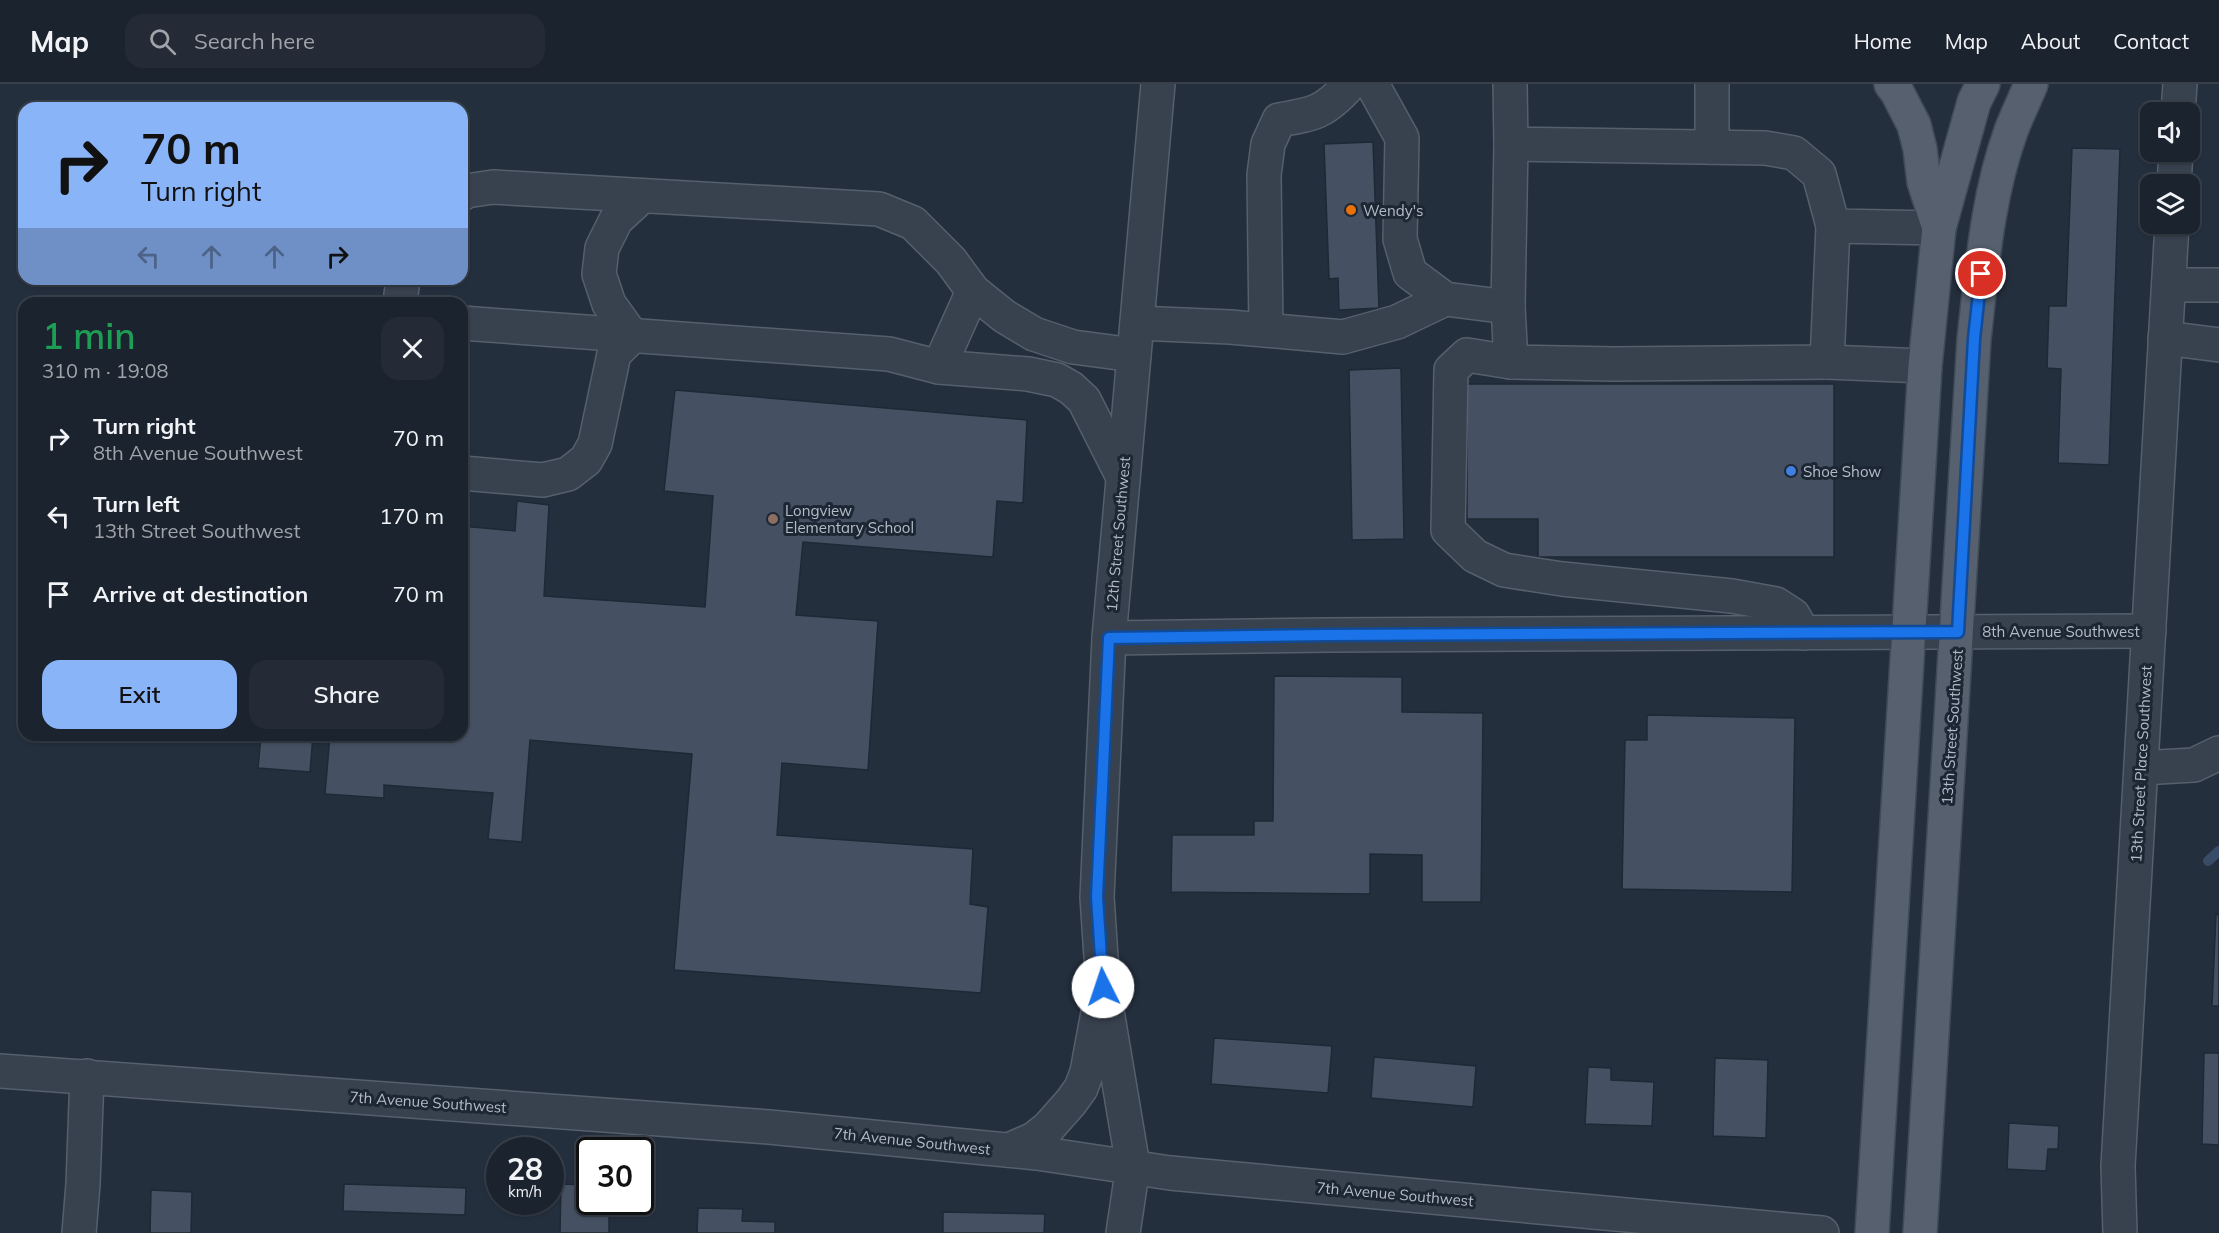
<!DOCTYPE html>
<html lang="en">
<head>
<meta charset="utf-8">
<style>
	:root { --surface:#1b232e; --page:#242b36; --text:#f1f3f6; --muted:#a0a4aa; --line:#39404a; --accent:#8ab4f8 }
	body { margin:0; font-family:Mulish,sans-serif; background:var(--page); color:var(--text); height:100vh; display:flex; flex-direction:column; font-size:22px; white-space:nowrap }
	* { box-sizing:border-box; margin:0 }
	p { font-size:20px; color:var(--muted) }
	.icon { flex:none; width:33px; height:33px; fill:none; stroke:currentColor; stroke-width:2; stroke-linecap:round; stroke-linejoin:round }
	.map { position:relative; flex:1; overflow:hidden }
	.panel { position:absolute; left:18px; top:213px; width:450px; height:444px; display:flex; flex-direction:column; background:var(--surface); border-radius:18px; box-shadow:0 2px 4px #0004,0 0 0 2px var(--line) }
	.panel>* { flex:none }
	.banner { position:absolute; left:18px; top:18px; width:450px; height:183px; border-radius:18px; box-shadow:0 2px 4px #0004,0 0 0 2px var(--line); background:#8ab4f8; color:#111; overflow:hidden }
	.tools { position:absolute; left:2140px; top:18px; display:grid; gap:12px }
	.tools a { display:grid; place-items:center; width:60px; height:60px; border-radius:12px; background:var(--surface); box-shadow:0 2px 4px #0004,0 0 0 2px var(--line); font-size:30px }
	.speed { position:absolute; left:486px; top:1053px; display:flex; gap:12px; font-size:30px; font-weight:700; text-align:center }
	.speed>* { display:grid; place-content:center; width:78px; height:78px; border-radius:50%; background:var(--surface); box-shadow:0 2px 4px #0004,0 0 0 2px var(--line); line-height:1 }
	.speed small { font-size:15px; font-weight:400 }
	.speed .limit { border:3px solid #111; border-radius:9px; background:#fff; color:#111 }
	.pin { position:absolute; display:grid; place-items:center; width:51px; height:51px; color:#fff; margin:-26px; border:3px solid #fff; border-radius:50%; box-shadow:0 2px 6px #0007 }
	.me { position:absolute; width:66px; margin:-33px; rotate:356deg; stroke-linejoin:round; filter:drop-shadow(0 0 4px #0008) }
	.turn { display:flex; align-items:center; gap:21px; height:126px; padding:0 24px; font-size:27px }
	.turn .icon { width:78px; height:78px; stroke-width:2.5 }
	.turn b { display:block; font-size:42px; line-height:51px }
	.lanes { display:flex; align-items:center; height:57px; padding:0 24px; background:#0003; justify-content:center; gap:30px; direction:ltr }
	.lanes .off { opacity:.35 }
	.round { display:grid; place-items:center; flex:none; width:63px; height:63px; border-radius:18px; background:var(--page) }
	.overview { display:flex; align-items:center; justify-content:space-between; height:102px; padding:0 24px }
	h1 { font-size:36px; font-weight:600; line-height:45px; color:#1e9e55 }
	.primary-button { display:flex; gap:12px; margin-top:auto; padding:12px 24px }
	.primary-button a { flex:1; height:69px; border-radius:18px; background:var(--accent); color:#111; font-size:24px; font-weight:600; line-height:69px; text-align:center }
	.primary-button a+a { background:var(--page); color:var(--text) }
	ul { padding:0; list-style:none }
	li { display:flex; align-items:center; gap:18px; height:78px; padding:0 24px }
	li div { flex:1 }
	li b { display:block; font-size:22px }
	li em { font-style:normal }
	header { display:flex; align-items:center; gap:36px; box-sizing:border-box; height:84px; padding:0 30px; background:var(--surface); border-bottom:2px solid var(--line) }
	header strong { font-size:28px }
	nav { display:flex; gap:33px; margin-inline-start:auto; font-size:21px }
	.search { width:420px; height:54px; background:var(--page); display:flex; align-items:center; gap:15px; box-sizing:border-box; padding:0 21px; border-radius:18px; color:var(--muted); font-size:22px }
	.map>svg:first-child { display:block }
	.lines { fill:none; stroke-linecap:round; stroke-linejoin:round }
	.stream { stroke:#394c67; stroke-width:10 }
	.building { fill:#455162; stroke:#1f2835; stroke-width:1.5 }
	.minor-casing { stroke:#565f6c; stroke-width:36 }
	.major-casing { stroke:#414a57; stroke-width:36 }
	.minor { stroke:#38414e; stroke-width:33 }
	.major { stroke:#56606e; stroke-width:33 }
	.route-casing { stroke:#114b97; stroke-width:15 }
	.route { stroke:#1a73e8; stroke-width:10 }
	.food-dot { fill:#e8710a; stroke:#1d2633; stroke-width:2 }
	.shop-dot { fill:#3f7fe0; stroke:#1d2633; stroke-width:2 }
	.education-dot { fill:#8d6e63; stroke:#1d2633; stroke-width:2 }
	.labels { text-anchor:middle; dominant-baseline:central; stroke-width:6; stroke-linejoin:round; paint-order:stroke }
	.poi-label { font-size:15px; fill:#b4bcc9; stroke:#1d2633; text-anchor:start }
	.street-label { font-size:15px; fill:#b4bcc9; stroke:#1d2633 }
</style>
</head>
<body>
<header>
<strong>Map</strong>
<div class="search"><svg class="icon" aria-label="search" viewBox="0 0 24 24"><circle cx="10" cy="10" r="6"/><path d="M15 15l6 6"/></svg>Search here</div>
<nav><a>Home</a><a>Map</a><a>About</a><a>Contact</a></nav>
</header>
<div class="map">
<svg width="2219" height="1149" viewBox="0 0 2219 1149">
	<rect width="100%" height="100%" fill="#242f3e"/>
	<g class="lines">
		<polyline class="stream" points="2208,777 2219,767"/>
	</g>
	<g class="building">
		<polygon points="1373,58 1379,224 1339,226 1338,194 1329,195 1324,60"/>
		<polygon points="2072,64 2120,65 2109,381 2058,379 2061,285 2047,284 2049,222 2066,222"/>
		<polygon points="1401,284 1404,455 1352,456 1349,286"/>
		<polygon points="1467,300 1834,300 1834,473 1538,473 1538,435 1467,435"/>
		<polygon points="675,306 1027,336 1023,419 997,417 993,473 803,458 796,531 878,537 868,686 782,679 777,751 973,765 970,820 988,823 981,909 674,886 692,670 530,656 522,758 488,755 493,709 384,701 384,714 325,710 330,651 377,654 378,651 462,651 462,442 515,447 517,417 549,421 544,512 705,523 713,412 664,407"/>
		<polygon points="1274,592 1402,593 1402,628 1483,629 1481,818 1422,818 1422,771 1370,770 1370,810 1171,808 1172,751 1254,751 1254,737 1273,737"/>
		<polygon points="1647,631 1795,634 1792,808 1622,805 1625,656 1647,656"/>
		<polygon points="261,651 313,651 310,688 258,684"/>
		<polygon points="2216,830 2219,831 2219,922 2212,922"/>
		<polygon points="1214,954 1332,962 1328,1009 1211,1000"/>
		<polygon points="2204,969 2219,969 2219,1061 2202,1060"/>
		<polygon points="1374,973 1476,982 1473,1023 1371,1014"/>
		<polygon points="1715,974 1768,976 1766,1054 1713,1052"/>
		<polygon points="1588,983 1611,984 1611,996 1654,998 1652,1042 1585,1040"/>
		<polygon points="2009,1039 2059,1042 2058,1065 2048,1065 2046,1087 2007,1085"/>
		<polygon points="344,1100 466,1104 465,1131 343,1127"/>
		<polygon points="561,1100 590,1101 590,1118 609,1118 609,1149 560,1149"/>
		<polygon points="151,1106 192,1108 191,1149 150,1149"/>
		<polygon points="698,1124 743,1125 742,1137 775,1138 775,1149 697,1149"/>
		<polygon points="943,1128 1045,1130 1044,1149 943,1149"/>
	</g>
	<g class="lines">
		<g class="minor-casing">
			<g id="minor">
				<polyline points="1372,0 1402,54 1400,155 1410,189 1445,215 1508,223"/>
				<polyline points="1510,0 1511,60 1765,64 1794,69 1819,90 1833,142 1939,144"/>
				<polyline points="2178,28 2180,0"/>
				<polyline points="1511,60 1508,223 1511,278 1614,280 1827,278 1833,142"/>
				<polyline points="1712,63 1712,0"/>
				<polyline points="2174,100 2176,68"/>
				<polyline points="462,110 466,107 493,103 879,125 913,139 951,177 973,207 1004,232 1034,250 1073,263 1134,271"/>
				<polyline points="2169,201 2219,201"/>
				<polyline points="400,219 403,195"/>
				<polyline points="462,239 889,270 939,283 1028,290 1057,296 1071,304 1084,316 1123,393"/>
				<polyline points="1137,239 1230,243 1343,253 1397,238 1445,215"/>
				<path d="M1266,246L1264,91L1268,60L1279,36C1315,30 1325,28 1350,0"/>
				<polyline points="632,252 609,220 599,190 602,164 616,136 642,112"/>
				<polyline points="2165,254 2219,261"/>
				<polyline points="1511,278 1467,271 1451,286 1448,446 1475,472 1504,486 1562,495 1732,512 1776,520 1793,531 1803,549"/>
				<polyline points="1827,278 1925,282"/>
				<polyline points="939,283 973,207"/>
				<polyline points="462,389 543,396 568,390 586,376 595,360 614,270 632,252"/>
				<polyline points="1109,554 1327,551 2149,547"/>
				<polyline points="2141,684 2194,681 2219,669"/>
				<polyline points="0,987 769,1043 1037,1069 1170,1089 1822,1149"/>
				<polyline points="1009,1066 1034,1055 1048,1044 1071,1018 1081,1004 1087,988 1099,923"/>
				<polyline points="79,1149 83,1100 87,992"/>
				<polyline points="1123,1149 1133,1082 1103,903 1097,813 1109,554 1158,0"/>
				<polyline points="2120,1149 2118,1082 2172,140"/>
			</g>
		</g>
		<g class="major-casing">
			<g id="major">
				<polyline points="1891,0 1897,8 1914,41 1920,65 1924,98 1939,144"/>
				<polyline points="1872,1149 1925,282 1939,144 1974,18 1983,0"/>
				<path d="M1920,1149L1974,255C1982,185 1987,113 2011,47C2017,31 2025,15 2031,0"/>
			</g>
		</g>
		<use href="#minor" class="minor"/>
		<use href="#major" class="major"/>
	</g>
	<g class="lines">
		<g class="route-casing">
			<polyline id="route" points="1103,903 1097,813 1109,554 1327,551 1958,548 1974,255 1981,190"/>
		</g>
		<use href="#route" class="route"/>
	</g>
	<circle class="food-dot" cx="1351" cy="126" r="6"/>
	<circle class="shop-dot" cx="1791" cy="387" r="6"/>
	<circle class="education-dot" cx="773" cy="435" r="6"/>
	<g class="labels">
		<g class="poi-label">
			<text x="1363" y="126">Wendy's</text>
			<text x="1803" y="387">Shoe Show</text>
			<text x="785" y="426">Longview<tspan x="785" dy="17">Elementary School</tspan></text>
		</g>
		<g class="street-label">
			<text transform="translate(1118 450) rotate(-85)">12th Street Southwest</text>
			<text x="2061" y="547">8th Avenue Southwest</text>
			<text transform="translate(1952 643) rotate(-86)">13th Street Southwest</text>
			<text transform="translate(2141 680) rotate(-87)">13th Street Place Southwest</text>
			<text transform="translate(428 1018) rotate(4)">7th Avenue Southwest</text>
			<text transform="translate(912 1057) rotate(6)">7th Avenue Southwest</text>
			<text transform="translate(1395 1110) rotate(5)">7th Avenue Southwest</text>
		</g>
	</g>
</svg>
<div class="tools">
<a><svg class="icon" aria-label="sound" viewBox="0 0 24 24"><path d="M4 9h4l5-4v14l-5-4H4zM17 9q2 3 0 6"/></svg></a>
<a><svg class="icon" aria-label="layers" viewBox="0 0 24 24"><path d="M12 4l9 5-9 5-9-5zM3 14l9 5 9-5"/></svg></a>
</div>
<div class="speed"><div>28<small>km/h</small></div><div class="limit">30</div></div>
<div class="pin" style="left:1981px;top:190px;background:#d93025"><svg class="icon" aria-label="arrive" viewBox="0 0 24 24"><path d="M6 21V4h12l-3 4 3 4H6"/></svg></div>
<svg class="me" style="left:1103px;top:903px" viewBox="-20 -20 40 40"><circle r="19" fill="#fff"/><path d="M0-13L10 11 0 6-10 11z" fill="#1a73e8"/></svg>
<div class="banner">
<div class="turn"><svg class="icon" aria-label="right" viewBox="0 0 24 24"><path d="M7 20v-9h11M14 6l5 5-5 5"/></svg><div><b>70 m</b>Turn right</div></div>
<div class="lanes"><svg class="icon off" aria-label="left" viewBox="0 0 24 24"><path d="M17 20v-9H6M10 6l-5 5 5 5"/></svg><svg class="icon off" aria-label="ahead" viewBox="0 0 24 24"><path d="M12 20V5M6 11l6-6 6 6"/></svg><svg class="icon off" aria-label="ahead" viewBox="0 0 24 24"><path d="M12 20V5M6 11l6-6 6 6"/></svg><svg class="icon" aria-label="right" viewBox="0 0 24 24"><path d="M7 20v-9h11M14 6l5 5-5 5"/></svg></div>
</div>
<section class="panel">
<div class="overview"><div><h1>1 min</h1><p>310 m · 19:08</p></div><a class="round"><svg class="icon" aria-label="close" viewBox="0 0 24 24"><path d="M6 6l12 12M18 6L6 18"/></svg></a></div>
<ul>
<li><svg class="icon" aria-label="right" viewBox="0 0 24 24"><path d="M7 20v-9h11M14 6l5 5-5 5"/></svg><div><b>Turn right</b><p>8th Avenue Southwest</p></div><em>70 m</em></li>
<li><svg class="icon" aria-label="left" viewBox="0 0 24 24"><path d="M17 20v-9H6M10 6l-5 5 5 5"/></svg><div><b>Turn left</b><p>13th Street Southwest</p></div><em>170 m</em></li>
<li><svg class="icon" aria-label="arrive" viewBox="0 0 24 24"><path d="M6 21V4h12l-3 4 3 4H6"/></svg><div><b>Arrive at destination</b></div><em>70 m</em></li>
</ul>
<div class="primary-button"><a>Exit</a><a>Share</a></div>
</section>
</div>
</body>
</html>
